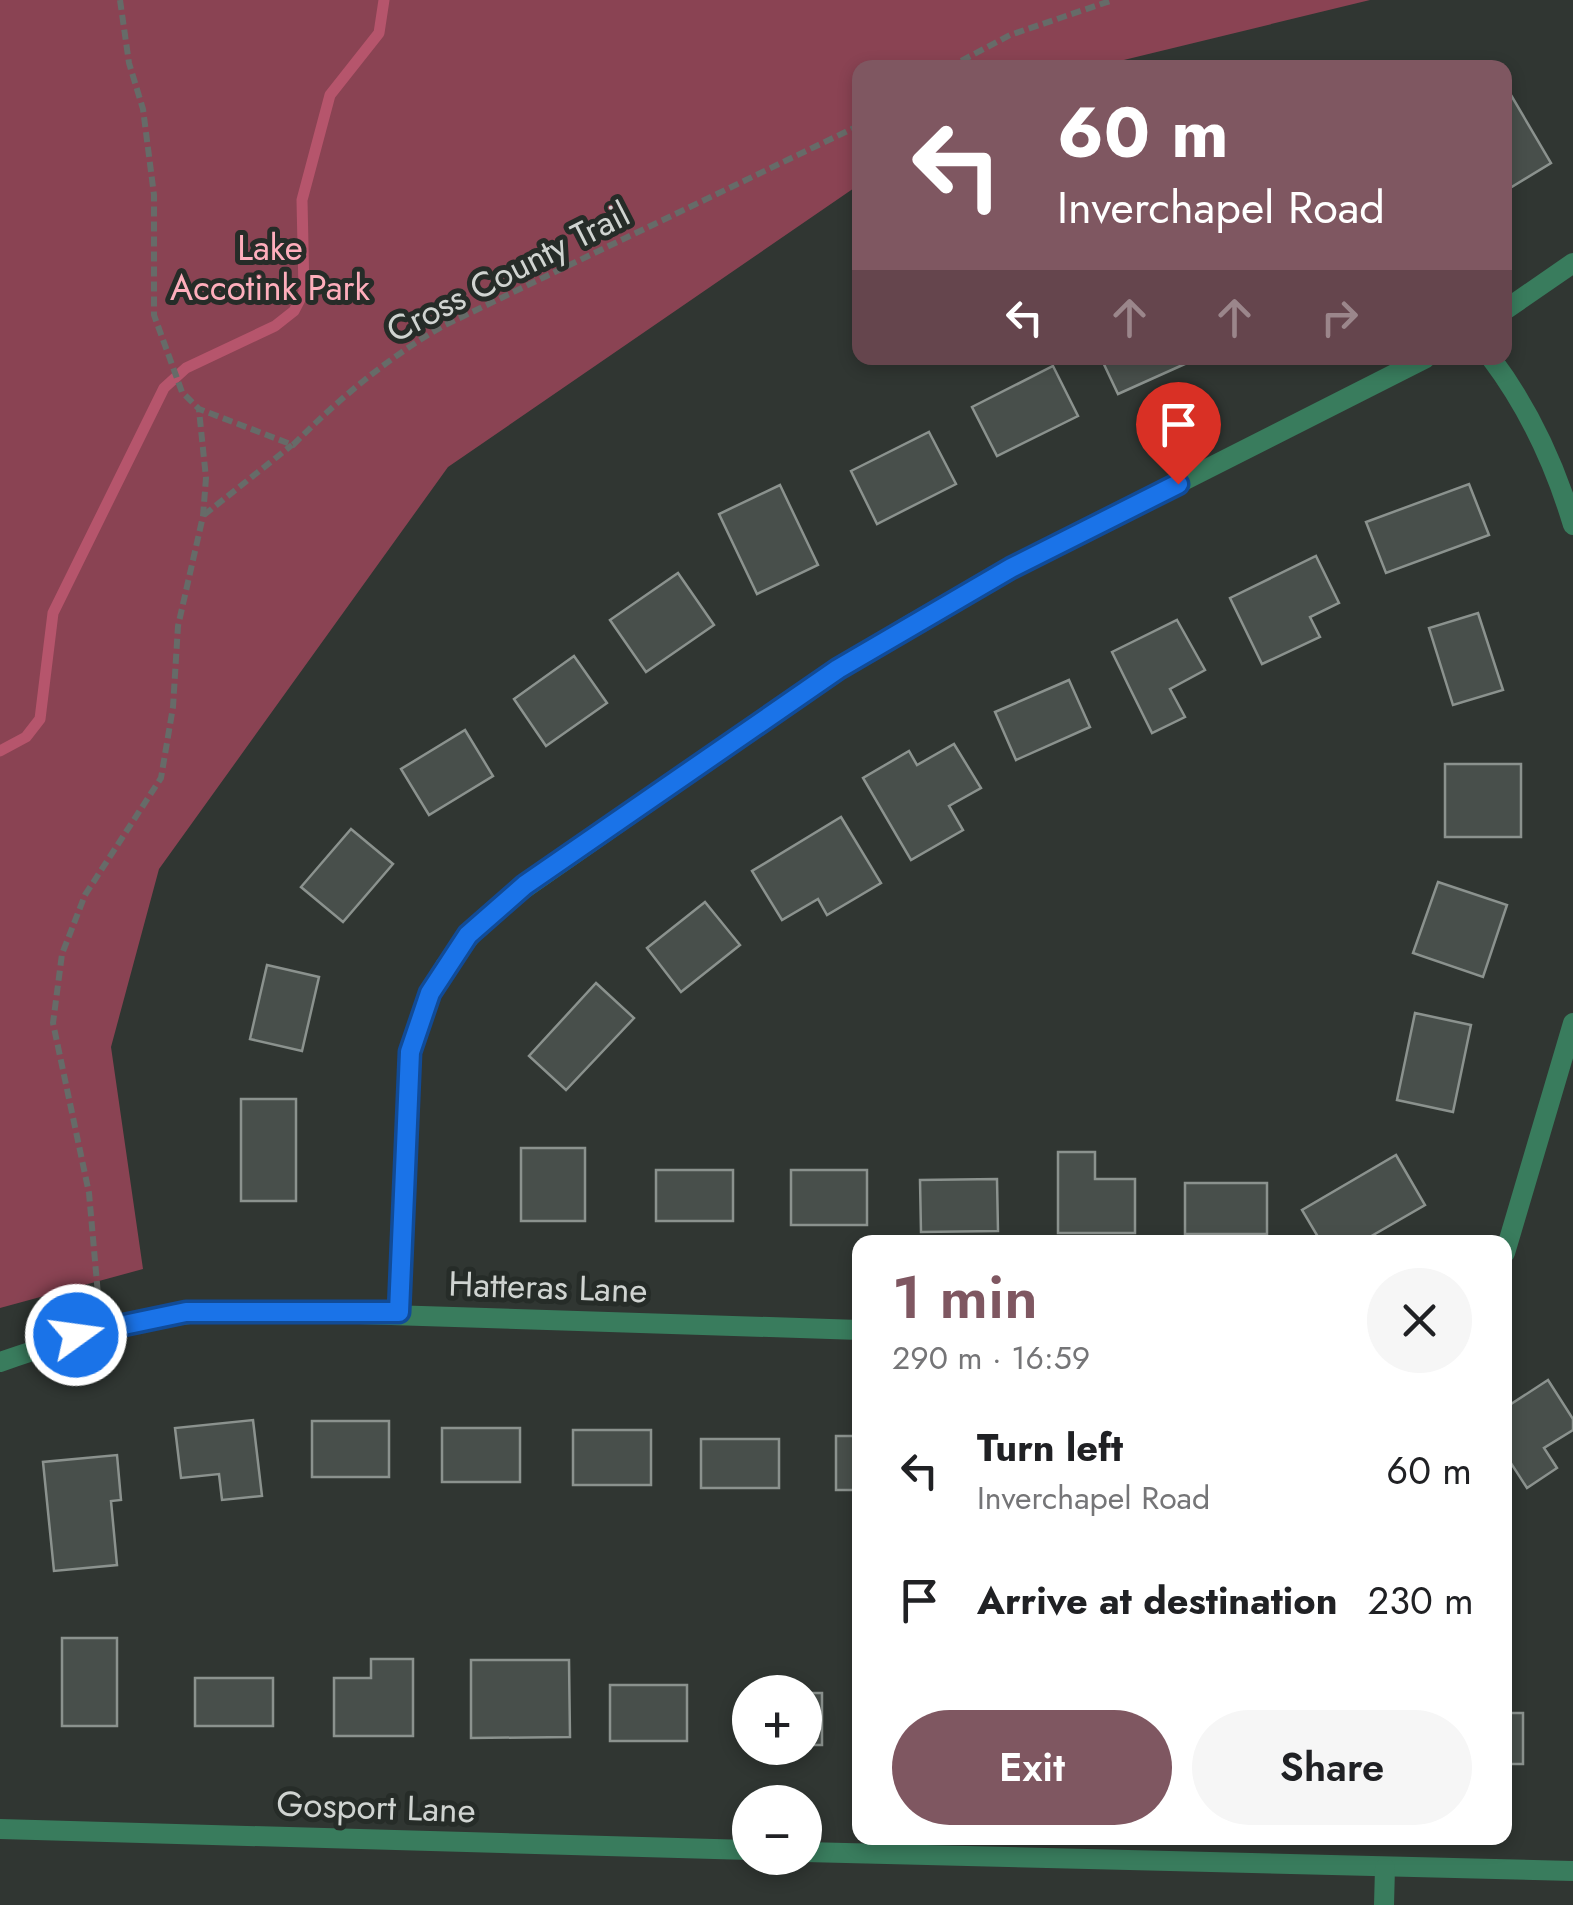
<!DOCTYPE html>
<html lang="en">
<head>
<meta charset="utf-8">
<style>
	:root { --surface:#fff; --page:#f6f6f6; --text:#202124; --muted:#757577; --accent:#7f5761 }
	body { margin:0; font-family:Jost,sans-serif; background:var(--page); color:var(--text); height:100vh; display:flex; flex-direction:column; font-size:38px; white-space:nowrap }
	* { box-sizing:border-box; margin:0 }
	p { font-size:32px; color:var(--muted) }
	.icon { flex:none; width:55px; height:55px; fill:none; stroke:currentColor; stroke-width:2; stroke-linecap:round; stroke-linejoin:round }
	.map { position:relative; flex:1; overflow:hidden }
	.drawer { position:absolute; left:852px; top:1235px; width:660px; height:610px; display:flex; flex-direction:column; background:var(--surface); border-radius:20px; box-shadow:0 5px 15px #0003 }
	.drawer>* { flex:none }
	.top-card { position:absolute; left:852px; top:60px; width:660px; height:305px; border-radius:20px; box-shadow:0 5px 15px #0003; background:#7f5761; color:#fff; overflow:hidden }
	.fabs { position:absolute; left:732px; top:1675px; display:grid; gap:20px }
	.fabs a { display:grid; place-items:center; width:90px; height:90px; border-radius:50%; background:var(--surface); box-shadow:0 5px 15px #0003; font-size:50px }
	.pin { position:absolute; display:grid; place-items:center; width:85px; height:85px; color:#fff; margin:-102px -42px; border-radius:50% 50% 50% 0; rotate:-45deg; box-shadow:0 0 10px #0007 }
	.pin .icon { rotate:45deg }
	.me { position:absolute; width:110px; margin:-55px; rotate:76deg; stroke-linejoin:round; filter:drop-shadow(0 0 8px #0008) }
	.turn { display:flex; align-items:center; gap:35px; height:210px; padding:0 40px; font-size:45px }
	.turn .icon { width:130px; height:130px; stroke-width:2.5 }
	.turn b { display:block; font-size:70px; line-height:85px }
	.lanes { display:flex; align-items:center; height:95px; padding:0 40px; background:#0003; justify-content:center; gap:50px; direction:ltr }
	.lanes .off { opacity:.35 }
	.round { display:grid; place-items:center; flex:none; width:105px; height:105px; border-radius:52px; background:var(--page) }
	.head { display:flex; align-items:center; justify-content:space-between; height:170px; padding:0 40px }
	h1 { font-size:60px; font-weight:600; line-height:75px; color:var(--accent) }
	.primary-button { display:flex; gap:20px; margin-top:auto; padding:20px 40px }
	.primary-button a { flex:1; height:115px; border-radius:60px; background:var(--accent); color:#fff; font-size:40px; font-weight:600; line-height:115px; text-align:center }
	.primary-button a+a { background:var(--page); color:var(--text) }
	ul { padding:0; list-style:none }
	li { display:flex; align-items:center; gap:30px; height:130px; padding:0 40px }
	li div { flex:1 }
	li b { display:block; font-size:38px }
	li em { font-style:normal }
	.map>svg:first-child { display:block }
	.green { fill:#8a4353 }
	.lines { fill:none; stroke-linecap:round; stroke-linejoin:round }
	.stream { stroke:#b6556c; stroke-width:11 }
	.building { fill:#484f4b; stroke:#8b928e; stroke-width:2.5 }
	.path { stroke:#666b68; stroke-width:6; stroke-dasharray:10 5; stroke-linecap:butt }
	.minor { stroke:#397c5d; stroke-width:20 }
	.route-casing { stroke:#114b97; stroke-width:25 }
	.route { stroke:#1a73e8; stroke-width:18 }
	.labels { text-anchor:middle; dominant-baseline:central; stroke-width:10; stroke-linejoin:round; paint-order:stroke }
	.park-label { font-size:35px; fill:#feaebc; stroke:#262c28 }
	.street-label { font-size:35px; fill:#d0d4d1; stroke:#262c28 }
</style>
</head>
<body>
<div class="map">
<svg width="1573" height="1905" viewBox="0 0 1573 1905">
	<rect width="100%" height="100%" fill="#303632"/>
	<polygon class="green" points="0,0 1370,0 1095,67 860,68 860,184 448,467 159,869 111,1047 143,1269 0,1308"/>
	<g class="lines">
		<polyline class="stream" points="0,751 26,737 40,719 53,613 164,388 186,368 275,326 294,311 304,292 302,200 330,95 379,33 384,0"/>
	</g>
	<g class="building">
		<polygon points="1508,90 1551,163 1505,191 1505,91"/>
		<polygon points="1101,358 1195,358 1196,359 1118,394"/>
		<polygon points="1053,366 1078,416 997,456 972,407"/>
		<polygon points="929,432 956,484 877,524 851,471"/>
		<polygon points="1469,484 1489,535 1386,573 1366,522"/>
		<polygon points="780,485 818,565 757,594 719,514"/>
		<polygon points="1316,556 1339,603 1310,617 1320,637 1262,664 1230,598"/>
		<polygon points="678,573 714,625 646,672 610,620"/>
		<polygon points="1478,613 1503,690 1453,705 1429,628"/>
		<polygon points="1177,620 1205,670 1170,689 1185,717 1152,733 1112,652"/>
		<polygon points="574,656 607,703 546,746 514,699"/>
		<polygon points="1069,680 1090,727 1016,760 995,712"/>
		<polygon points="465,730 493,776 429,815 401,769"/>
		<polygon points="954,744 981,788 949,806 963,830 911,860 863,778 909,751 917,765"/>
		<rect x="1445" y="764" width="76" height="73"/>
		<polygon points="841,817 881,883 827,915 818,899 782,920 752,871"/>
		<polygon points="351,829 393,864 343,922 301,887"/>
		<polygon points="1438,882 1507,905 1483,977 1413,953"/>
		<polygon points="705,902 740,945 681,992 647,948"/>
		<polygon points="267,965 319,977 302,1051 250,1039"/>
		<polygon points="596,983 634,1018 566,1090 529,1056"/>
		<polygon points="1415,1013 1471,1025 1453,1112 1397,1100"/>
		<rect x="241" y="1099" width="55" height="102"/>
		<rect x="521" y="1148" width="64" height="73"/>
		<polygon points="1058,1152 1095,1152 1095,1179 1135,1179 1135,1233 1058,1233"/>
		<polygon points="1396,1155 1425,1205 1361,1242 1321,1242 1302,1210"/>
		<rect x="656" y="1170" width="77" height="51"/>
		<rect x="791" y="1170" width="76" height="55"/>
		<polygon points="997,1179 998,1231 921,1232 920,1180"/>
		<rect x="1185" y="1183" width="82" height="51"/>
		<polygon points="1548,1380 1573,1419 1573,1430 1544,1448 1557,1468 1527,1488 1505,1454 1505,1408"/>
		<polygon points="253,1420 262,1496 222,1500 219,1474 181,1478 175,1428"/>
		<rect x="312" y="1421" width="77" height="56"/>
		<rect x="442" y="1428" width="78" height="54"/>
		<rect x="573" y="1430" width="78" height="55"/>
		<rect x="836" y="1436" width="24" height="54"/>
		<rect x="701" y="1439" width="78" height="49"/>
		<polygon points="117,1455 121,1500 111,1501 117,1565 54,1571 43,1462"/>
		<rect x="62" y="1638" width="55" height="88"/>
		<polygon points="371,1659 413,1659 413,1736 334,1736 334,1678 371,1678"/>
		<polygon points="471,1660 569,1660 570,1737 471,1738"/>
		<rect x="195" y="1678" width="78" height="48"/>
		<rect x="610" y="1685" width="77" height="56"/>
		<rect x="805" y="1693" width="17" height="52"/>
		<rect x="1505" y="1713" width="18" height="51"/>
	</g>
	<g class="lines">
		<g class="path">
			<path d="M120,0L129,63L143,109L154,195V315L182,392L199,409L293,445C340,398 386,359 443,326L860,125"/>
			<polyline points="948,68 1010,35 1113,0"/>
			<polyline points="204,515 292,445"/>
			<polyline points="99,1306 89,1193 53,1023 62,954 85,895 161,778 173,707 178,626 203,516 206,478 199,410"/>
		</g>
		<g class="minor">
			<polyline points="1505,310 1573,263"/>
			<path d="M1491,358C1528,407 1555,465 1573,525"/>
			<polyline points="1505,1253 1573,1023"/>
			<polyline points="399,1312 410,1052 430,993 445,966 491,912 839,669 911,624 1011,568 1426,358"/>
			<path d="M0,1362C78,1335 151,1314 234,1310L860,1330"/>
			<polyline points="0,1829 750,1850"/>
			<polyline points="805,1852 1573,1871"/>
			<polyline points="1384,1905 1385,1868"/>
		</g>
	</g>
	<g class="lines">
		<g class="route-casing">
			<polyline id="route" points="76,1335 186,1312 399,1312 410,1052 430,993 468,935 525,885 838,669 1011,568 1178,484"/>
		</g>
		<use href="#route" class="route"/>
	</g>
	<g class="labels">
		<g class="park-label">
			<text x="270" y="248">Lake<tspan x="270" dy="40">Accotink Park</tspan></text>
		</g>
		<g class="street-label">
			<text transform="translate(508 272) rotate(-27)">Cross County Trail</text>
			<text transform="translate(548 1287) rotate(2)">Hatteras Lane</text>
			<text transform="translate(376 1807) rotate(2)">Gosport Lane</text>
		</g>
	</g>
</svg>
<div class="fabs">
<a>+</a>
<a>−</a>
</div>
<div class="pin" style="left:1178px;top:484px;background:#d93025"><svg class="icon" aria-label="arrive" viewBox="0 0 24 24"><path d="M6 21V4h12l-3 4 3 4H6"/></svg></div>
<svg class="me" style="left:76px;top:1335px" viewBox="-20 -20 40 40"><circle r="17" fill="#1a73e8" stroke="#fff" stroke-width="3"/><path d="M0-11L8 9 0 5-8 9z" fill="#fff"/></svg>
<div class="top-card">
<div class="turn"><svg class="icon" aria-label="left" viewBox="0 0 24 24"><path d="M17 20v-9H6M10 6l-5 5 5 5"/></svg><div><b>60 m</b>Inverchapel Road</div></div>
<div class="lanes"><svg class="icon" aria-label="left" viewBox="0 0 24 24"><path d="M17 20v-9H6M10 6l-5 5 5 5"/></svg><svg class="icon off" aria-label="ahead" viewBox="0 0 24 24"><path d="M12 20V5M6 11l6-6 6 6"/></svg><svg class="icon off" aria-label="ahead" viewBox="0 0 24 24"><path d="M12 20V5M6 11l6-6 6 6"/></svg><svg class="icon off" aria-label="right" viewBox="0 0 24 24"><path d="M7 20v-9h11M14 6l5 5-5 5"/></svg></div>
</div>
<section class="drawer">
<div class="head"><div><h1>1 min</h1><p>290 m · 16:59</p></div><a class="round"><svg class="icon" aria-label="close" viewBox="0 0 24 24"><path d="M6 6l12 12M18 6L6 18"/></svg></a></div>
<ul>
<li><svg class="icon" aria-label="left" viewBox="0 0 24 24"><path d="M17 20v-9H6M10 6l-5 5 5 5"/></svg><div><b>Turn left</b><p>Inverchapel Road</p></div><em>60 m</em></li>
<li><svg class="icon" aria-label="arrive" viewBox="0 0 24 24"><path d="M6 21V4h12l-3 4 3 4H6"/></svg><div><b>Arrive at destination</b></div><em>230 m</em></li>
</ul>
<div class="primary-button"><a>Exit</a><a>Share</a></div>
</section>
</div>
</body>
</html>
